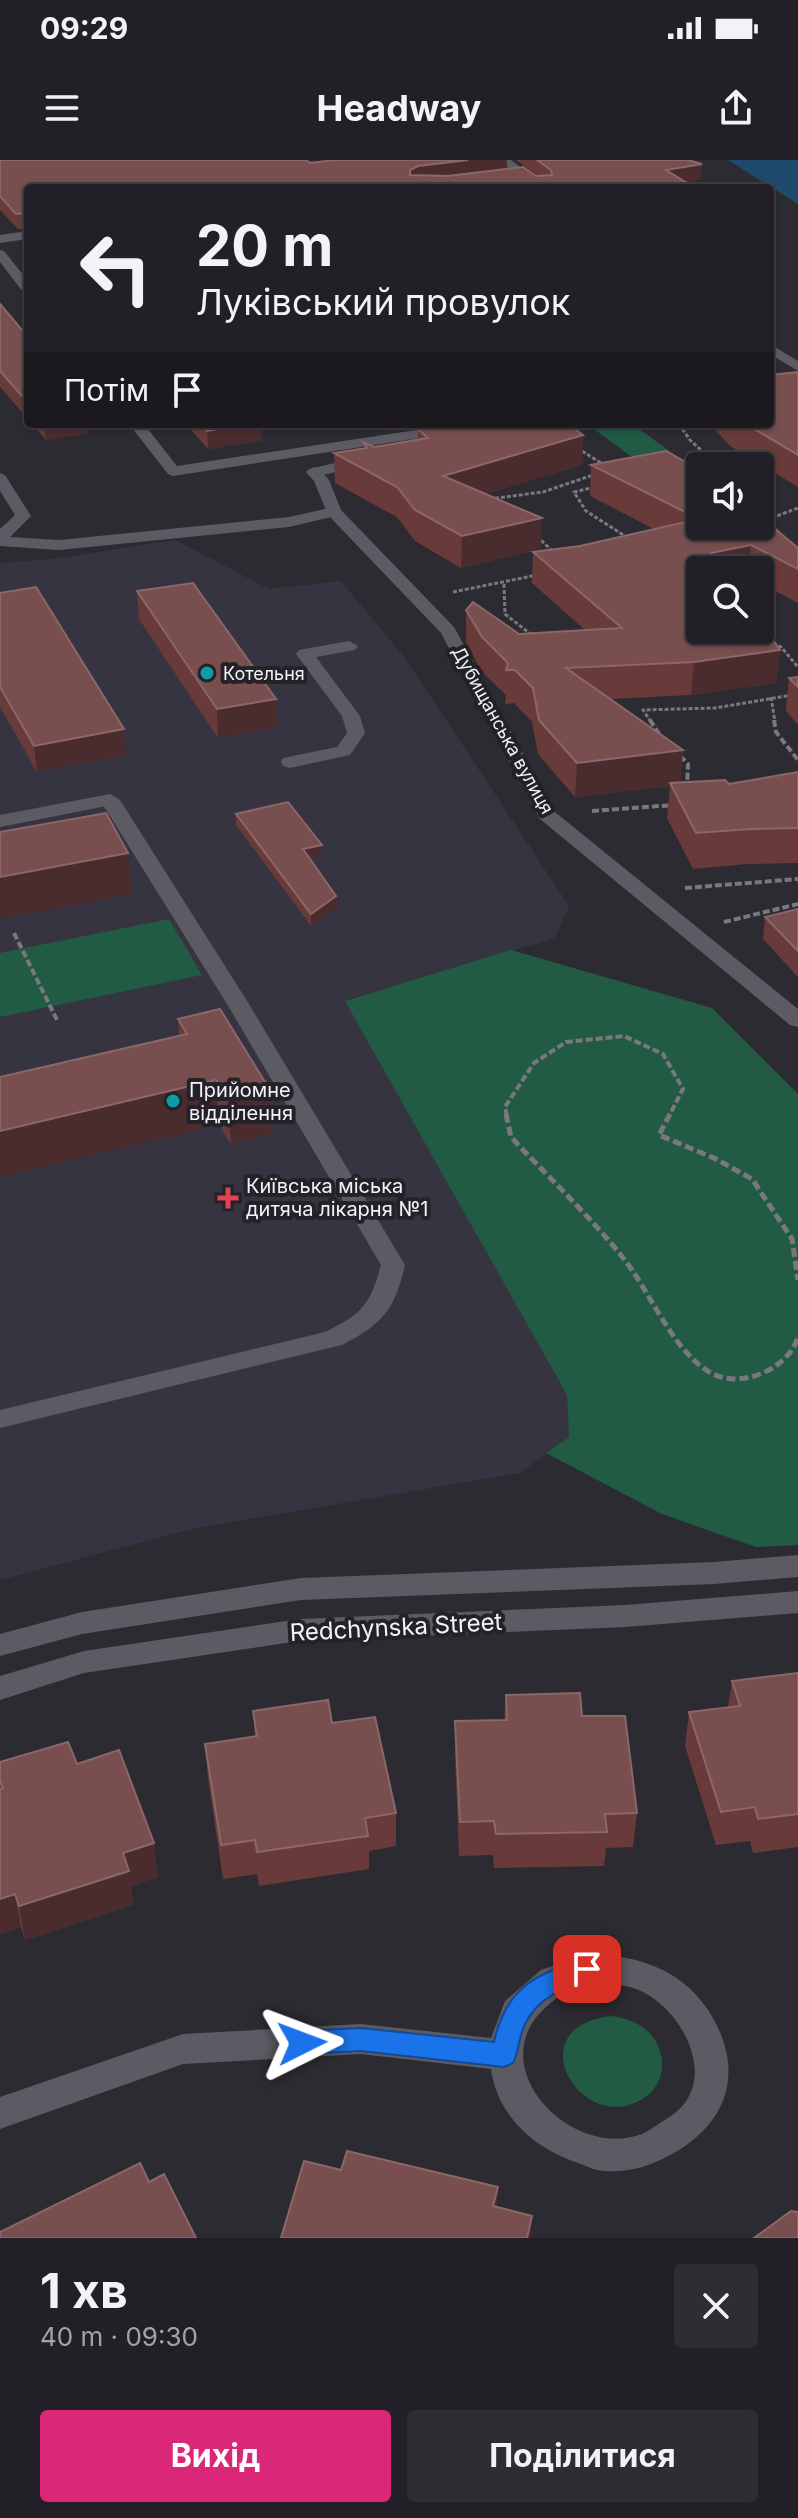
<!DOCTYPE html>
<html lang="uk">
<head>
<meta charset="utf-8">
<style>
	:root { --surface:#222026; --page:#2e2d32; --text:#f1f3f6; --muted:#a2a3a7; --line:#3f3e43; --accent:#db2777 }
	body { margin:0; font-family:Inter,sans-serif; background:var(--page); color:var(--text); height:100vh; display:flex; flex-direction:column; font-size:30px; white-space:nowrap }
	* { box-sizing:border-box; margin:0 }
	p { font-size:26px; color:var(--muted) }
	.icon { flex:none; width:44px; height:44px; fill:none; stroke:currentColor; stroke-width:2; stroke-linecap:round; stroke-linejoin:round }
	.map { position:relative; height:2078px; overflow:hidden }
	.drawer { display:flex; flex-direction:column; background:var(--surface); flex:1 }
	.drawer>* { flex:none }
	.guide { position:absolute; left:24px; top:24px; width:750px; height:244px; border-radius:8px; box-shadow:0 2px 6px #0004,0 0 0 2px var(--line); background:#222026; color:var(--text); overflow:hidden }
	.fabs { position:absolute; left:686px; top:292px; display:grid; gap:16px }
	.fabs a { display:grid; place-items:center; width:88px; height:88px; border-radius:8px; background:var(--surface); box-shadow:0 2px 6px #0004,0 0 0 2px var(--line); font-size:40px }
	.pin { position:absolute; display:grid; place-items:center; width:68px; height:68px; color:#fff; margin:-34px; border-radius:16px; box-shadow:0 4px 12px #0006 }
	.me { position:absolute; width:88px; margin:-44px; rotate:87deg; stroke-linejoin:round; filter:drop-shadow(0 0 6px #0008) }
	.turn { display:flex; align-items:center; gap:28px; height:168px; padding:0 40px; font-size:36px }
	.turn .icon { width:104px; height:104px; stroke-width:2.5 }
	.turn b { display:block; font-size:56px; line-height:68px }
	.then { display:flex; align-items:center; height:76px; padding:0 40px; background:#0003; gap:16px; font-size:30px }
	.round { display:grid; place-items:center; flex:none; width:84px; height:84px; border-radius:8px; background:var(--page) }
	.headline { display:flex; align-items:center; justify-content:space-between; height:136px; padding:0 40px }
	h1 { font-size:48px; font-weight:700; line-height:60px }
	.action { display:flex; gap:16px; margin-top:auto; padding:16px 40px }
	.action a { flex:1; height:92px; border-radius:8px; background:var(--accent); color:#fff; font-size:32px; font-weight:700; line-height:92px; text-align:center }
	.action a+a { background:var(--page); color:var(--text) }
	.status { display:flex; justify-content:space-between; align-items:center; height:56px; padding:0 40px; background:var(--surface); direction:ltr }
	.status svg { height:22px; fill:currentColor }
	header { display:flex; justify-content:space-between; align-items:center; height:104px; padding:0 40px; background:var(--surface); font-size:36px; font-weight:700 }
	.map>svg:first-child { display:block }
	.built { fill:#373441 }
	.green { fill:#215b44 }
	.water { fill:#1f4a6c }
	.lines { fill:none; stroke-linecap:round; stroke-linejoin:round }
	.path-far2 { stroke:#7a787e; stroke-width:3; stroke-dasharray:4 2; stroke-linecap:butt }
	.path-far1 { stroke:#7a787e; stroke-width:4; stroke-dasharray:7 3; stroke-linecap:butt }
	.path { stroke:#7a787e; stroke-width:5; stroke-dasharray:9 4; stroke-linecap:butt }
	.service { fill:#5c5a62; fill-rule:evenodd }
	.minor { fill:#5c5a62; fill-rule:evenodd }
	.wall { fill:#693a3a }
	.shaded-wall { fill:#4b2c2e }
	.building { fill:#784e4e; stroke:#8b6769; stroke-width:2 }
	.route { fill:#1a73e8; stroke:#114b97; stroke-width:2 }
	.culture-dot { fill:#0f9aa8; stroke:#232228; stroke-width:3 }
	.health-dot { fill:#e0444e; stroke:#232228; stroke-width:3 }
	.labels { text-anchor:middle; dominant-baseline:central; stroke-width:8; stroke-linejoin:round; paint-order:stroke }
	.far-poi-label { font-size:18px; fill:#f3f2f6; stroke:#232228; text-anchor:start }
	.far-street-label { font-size:18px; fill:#f3f2f6; stroke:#232228 }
	.poi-label { font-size:20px; fill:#f3f2f6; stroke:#232228; text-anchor:start }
	.near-street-label { font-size:24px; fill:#f3f2f6; stroke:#232228 }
</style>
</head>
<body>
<div class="status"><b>09:29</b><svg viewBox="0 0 49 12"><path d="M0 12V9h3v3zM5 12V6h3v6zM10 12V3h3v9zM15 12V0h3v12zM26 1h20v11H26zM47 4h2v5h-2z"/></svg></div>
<header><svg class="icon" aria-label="menu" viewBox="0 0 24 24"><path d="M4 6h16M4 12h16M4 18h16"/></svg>Headway<svg class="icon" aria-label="share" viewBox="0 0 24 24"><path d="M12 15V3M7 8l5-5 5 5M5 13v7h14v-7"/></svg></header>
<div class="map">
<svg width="798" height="2078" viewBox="0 0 798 2078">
	<rect width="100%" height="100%" fill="#2d2b32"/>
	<polygon class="built" points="175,380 269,429 341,421 405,498 569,746 555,778 346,840 567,1235 569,1277 520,1313 195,1368 0,1420 0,403 54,399"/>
	<g class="green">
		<polygon points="603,264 632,264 689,305 652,312 590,266"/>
		<polygon points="169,759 202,815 0,857 0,793"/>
		<polygon points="511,790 712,848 798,934 798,1385 756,1387 662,1354 546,1293 569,1277 567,1235 345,841"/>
		<path d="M612,1856C623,1858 632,1860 641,1866C665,1881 670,1917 648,1935C586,1984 512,1867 612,1856Z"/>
	</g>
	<polygon class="water" points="728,0 798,0 798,44"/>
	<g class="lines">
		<g class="path-far2">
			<polyline points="679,264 690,280 718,306"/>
			<polyline points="564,267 579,264"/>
			<polyline points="577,288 606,306"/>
			<polyline points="595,327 574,332 586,351 628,378"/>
			<polyline points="489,339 543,332 596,314"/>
			<polyline points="760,353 780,374"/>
			<polyline points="766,360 798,348"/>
			<polyline points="537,376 552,391"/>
			<polyline points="504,424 505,454 533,476"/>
			<polyline points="453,432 537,415"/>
			<polyline points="760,434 778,429"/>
			<polyline points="773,483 781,487 798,507"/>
			<polyline points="771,537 775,562"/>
			<polyline points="651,562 643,550 715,548 798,534"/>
		</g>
		<g class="path-far1">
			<polyline points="650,560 659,574"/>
			<polyline points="774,560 776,572 798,600"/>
			<polyline points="680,596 688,604 687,627"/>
			<polyline points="592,651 674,645"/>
			<polyline points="685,728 798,719"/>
			<polyline points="724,762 798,744"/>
			<polyline points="14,773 57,860"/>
			<polyline points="507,956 505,947 534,903 566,882 624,876 663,894 683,929 669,956"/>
		</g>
		<g class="path">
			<path d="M506,954L511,977C548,1017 590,1056 624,1099C651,1133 674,1194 713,1214C743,1229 789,1208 798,1177"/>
			<polyline points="670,954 659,975 716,999 752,1019 792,1079 798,1120"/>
		</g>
		<g class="service">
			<polygon points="365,296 373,301 370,304 314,317 306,312 309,309"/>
			<polygon points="0,313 5,315 31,356 10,377 59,380 289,357 334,347 342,352 340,355 289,367 59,390 0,386 0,369 15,355 0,331"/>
			<polygon points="349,481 358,486 355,490 316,497 360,556 365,573 350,595 290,608 283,606 281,602 283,598 337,587 347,573 342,556 296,494 299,490"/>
			<path d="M110,634L120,640L249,844L405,1105C395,1149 383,1164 342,1185L0,1268V1250L325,1172C362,1154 370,1145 381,1105L227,844L100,640Z"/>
		</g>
		<g class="minor">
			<polygon points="498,0 511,0 549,28 535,28"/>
			<polygon points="28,71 28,79 0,83 0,75"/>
			<polygon points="0,90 4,91 28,121 28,133 23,132 0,102"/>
			<polygon points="770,184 798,201 798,211 770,194"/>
			<polygon points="129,264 144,264 177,306 456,264 492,264 485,268 173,316 168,314"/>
			<polygon points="314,307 319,309 329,320 341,350 454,467 555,652 798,849 798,867 790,865 540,659 441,473 328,355 314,321 306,312"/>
			<polygon points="110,634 120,640 117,644 0,667 0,655"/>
			<polygon points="798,1395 798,1417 714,1424 301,1440 82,1474 0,1496 0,1474 82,1452 301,1418 714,1402"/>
			<polygon points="798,1431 798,1453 625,1467 299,1481 84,1513 0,1540 0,1516 84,1491 299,1459 625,1445"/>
			<path d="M587,1794C636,1795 680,1808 708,1850C743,1904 733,1956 679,1990C656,2004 632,2013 604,2011C597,2011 588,2007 581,2004C536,1990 498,1958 491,1909L361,1894L183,1904L0,1969V1937L183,1874L361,1864L491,1878L505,1841L541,1810ZM587,1824C605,1824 625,1823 641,1831C686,1852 721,1926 668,1958C659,1963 651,1970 642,1974C571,2001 480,1906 546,1847C560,1835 569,1828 587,1824Z"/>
		</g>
	</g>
	<g class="wall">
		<polygon points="0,0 310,3 507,0 507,9 536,16 537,15 516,0 688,0 702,4 701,19 685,22 28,28 28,70 18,69 0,50"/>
		<polygon points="0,144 28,177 28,259 0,227"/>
		<polygon points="798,212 798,327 730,286 710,264 770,264"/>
		<polygon points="32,264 88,264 88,273 46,280"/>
		<polygon points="186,264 262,264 262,280 208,289"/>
		<polygon points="380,264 436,264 388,271"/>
		<polygon points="481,268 583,275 582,305 485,334 541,389 461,408 415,381 397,357 335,323 334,293 364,288 363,282 374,287 418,280 418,269"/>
		<polygon points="591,305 798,388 798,443 760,423 760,410 700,410 780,490 776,523 691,535 611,539 683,590 680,622 729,624 798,612 798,703 747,704 693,709 667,658 670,626 575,637 538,594 532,562 514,543 505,544 506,535 481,511 466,482 466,450 519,474 585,470 532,423 533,392 580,386 654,369 590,336"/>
		<polygon points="137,431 276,539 277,567 218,578 139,459"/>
		<polygon points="0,433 126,595 37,612 0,547"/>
		<polygon points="798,517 798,565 786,551 789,518"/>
		<polygon points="236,654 322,696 310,699 336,736 337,748 311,766 236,665"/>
		<polygon points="798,749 798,817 763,779 765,757"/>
		<polygon points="178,859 272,974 231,984 219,965 179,876"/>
		<polygon points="798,1513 798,1687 753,1693 750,1681 716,1685 685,1586 689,1552 728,1547 732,1521"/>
		<polygon points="506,1535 582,1556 637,1653 633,1687 606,1688 604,1706 494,1708 493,1695 459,1696 455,1595 455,1561 504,1560"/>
		<polygon points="253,1551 332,1563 396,1653 396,1686 369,1691 369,1709 259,1726 257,1714 223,1719 208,1618 205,1584 255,1577"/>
		<polygon points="0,1602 77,1604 154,1683 157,1717 131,1726 133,1745 25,1780 21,1767 0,1774"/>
	</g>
	<g class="shaded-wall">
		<polygon points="468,0 507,0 507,11 410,26 410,10 418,6"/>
		<polygon points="702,4 701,19 665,25 666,10"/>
		<polygon points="44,264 88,264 88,273 46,280"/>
		<polygon points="248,264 262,264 262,280 208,289 207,271"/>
		<polygon points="388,264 436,264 388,271"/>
		<polygon points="583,275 582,305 443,347 443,316"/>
		<polygon points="542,358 541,389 461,408 462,376"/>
		<polygon points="751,385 749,410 710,410 711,393"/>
		<polygon points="780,490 776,523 691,535 694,502"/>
		<polygon points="276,539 277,567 218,578 217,549"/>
		<polygon points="124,569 126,595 37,612 34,586"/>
		<polygon points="683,590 680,624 670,623 670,626 575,637 577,603"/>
		<polygon points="322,685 322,696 303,701 303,689"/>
		<polygon points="128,693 132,734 0,759 0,717"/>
		<polygon points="336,736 337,748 311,766 311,754"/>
		<polygon points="216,920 219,965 0,1017 0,971"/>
		<polygon points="270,930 272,974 231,984 228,939"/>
		<polygon points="154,1683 157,1717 131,1726 133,1745 25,1780 19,1746 123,1693"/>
		<polygon points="15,1734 21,1767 0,1774 0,1739"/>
		<polygon points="498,2027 496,2059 493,2046"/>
		<polygon points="532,2056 531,2078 527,2078"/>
	</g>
	<g class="building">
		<polygon points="0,0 306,0 310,3 335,0 468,0 418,6 410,10 410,15 448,16 523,7 536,16 552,15 551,10 537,0 688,0 702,4 666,10 695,28 28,28 28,53 16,54 0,36"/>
		<polygon points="0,144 28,177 28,243 0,211"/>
		<polygon points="798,212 798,295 746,264 770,264 770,215"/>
		<polygon points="202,264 248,264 207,271"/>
		<polygon points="446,264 476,264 481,268 496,264 568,264 583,275 443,316 542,358 462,376 415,350 397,327 334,293 367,288 363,282 374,287 428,278 418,269"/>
		<polygon points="666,291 700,310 700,366 760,366 760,356 798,388 798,409 751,385 711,393 723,410 700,410 700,470 760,470 760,462 780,490 694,502 566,508 683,590 577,603 539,560 533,528 515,510 506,510 508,503 482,477 466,450 473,442 519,474 622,468 533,392 580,386 699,359 591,305"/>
		<polygon points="193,423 276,539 217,549 137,431"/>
		<polygon points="36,427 124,569 34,586 0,527 0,433"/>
		<polygon points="798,517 798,527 789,518"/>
		<polygon points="798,612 798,668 750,669 696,673 670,623 725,620 729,624"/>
		<polygon points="288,642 322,685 303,689 336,736 311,754 236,654"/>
		<polygon points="106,653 128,693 0,717 0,672"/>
		<polygon points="798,749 798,791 765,757"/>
		<polygon points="220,849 270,930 228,939 216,920 0,971 0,917 187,874 178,859"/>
		<polygon points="798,1513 798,1654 758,1659 755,1647 721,1652 689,1552 740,1546 732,1521"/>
		<polygon points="580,1533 582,1556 625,1556 637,1653 605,1654 607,1672 496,1674 494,1661 460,1662 455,1561 507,1560 506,1535"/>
		<polygon points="328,1540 332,1563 375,1557 396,1653 365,1658 368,1676 257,1692 255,1680 221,1685 205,1584 257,1576 253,1551"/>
		<polygon points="68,1582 77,1604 119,1590 154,1683 123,1693 129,1711 19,1746 15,1734 0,1739 0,1629 3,1628 0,1621 0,1602"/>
		<polygon points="347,1991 498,2027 493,2046 532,2056 527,2078 281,2078 304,2001 341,2010"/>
		<polygon points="140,2003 149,2022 164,2014 196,2078 0,2078 0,2072"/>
		<polygon points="791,2051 798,2052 798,2078 754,2078"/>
	</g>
	<path class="route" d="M587,1798L596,1801L600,1809L596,1817C567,1827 538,1835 524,1866C519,1877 519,1891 513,1903L504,1907L361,1891L302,1894L293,1891L289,1883L293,1874L302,1871L361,1868L494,1882C506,1827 537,1813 587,1798Z"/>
	<g class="culture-dot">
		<circle cx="207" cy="513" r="8"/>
		<circle cx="173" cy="941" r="8"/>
	</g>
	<path class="health-dot" d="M224 1026h8v8h8v8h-8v8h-8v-8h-8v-8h8z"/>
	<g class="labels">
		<g class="far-poi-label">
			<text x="223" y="513">Котельня</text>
		</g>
		<g class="far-street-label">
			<text transform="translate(503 570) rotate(61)">Дубищанська вулиця</text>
		</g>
		<g class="poi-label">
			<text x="189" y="930">Прийомне<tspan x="189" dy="23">відділення</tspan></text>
			<text x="246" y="1026">Київська міська<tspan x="246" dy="23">дитяча лікарня №1</tspan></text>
		</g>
		<g class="near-street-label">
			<text transform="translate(396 1467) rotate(-3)">Redchynska Street</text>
		</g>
	</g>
</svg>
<div class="fabs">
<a><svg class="icon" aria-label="sound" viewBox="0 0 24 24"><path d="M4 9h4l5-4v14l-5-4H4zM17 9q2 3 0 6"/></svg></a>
<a><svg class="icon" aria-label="search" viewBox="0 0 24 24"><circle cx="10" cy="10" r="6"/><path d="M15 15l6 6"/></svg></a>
</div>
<div class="pin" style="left:587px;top:1809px;background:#d93025"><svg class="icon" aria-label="arrive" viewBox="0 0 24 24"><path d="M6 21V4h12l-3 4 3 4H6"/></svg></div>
<svg class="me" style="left:302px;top:1883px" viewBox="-20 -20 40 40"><path d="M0-17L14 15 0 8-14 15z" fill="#1a73e8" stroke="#fff" stroke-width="4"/></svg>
<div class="guide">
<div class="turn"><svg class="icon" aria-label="left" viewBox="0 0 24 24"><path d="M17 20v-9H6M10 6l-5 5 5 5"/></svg><div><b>20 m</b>Луківський провулок</div></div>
<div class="then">Потім<svg class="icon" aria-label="arrive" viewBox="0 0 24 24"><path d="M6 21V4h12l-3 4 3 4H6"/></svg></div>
</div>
</div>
<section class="drawer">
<div class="headline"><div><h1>1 хв</h1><p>40 m · 09:30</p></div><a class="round"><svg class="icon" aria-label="close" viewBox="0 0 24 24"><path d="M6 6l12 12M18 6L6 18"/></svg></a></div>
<div class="action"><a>Вихід</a><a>Поділитися</a></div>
</section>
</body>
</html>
